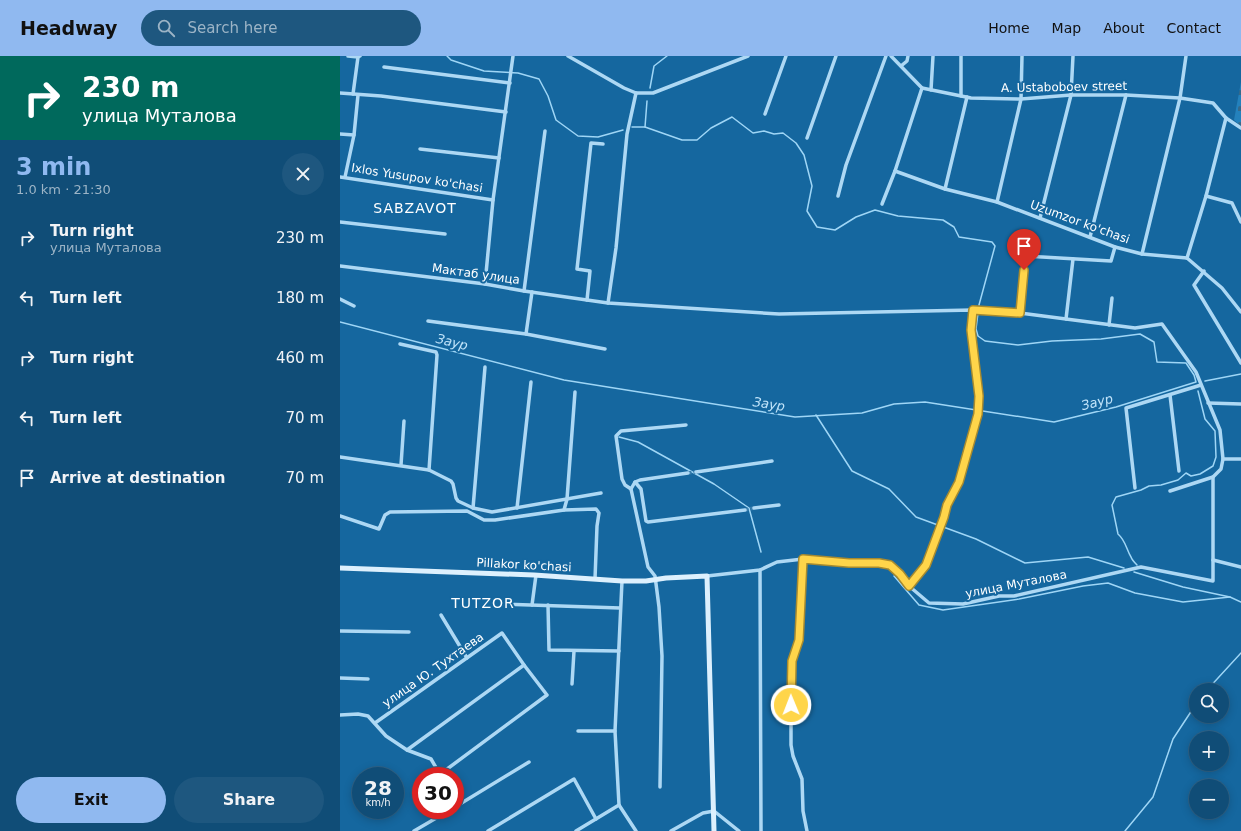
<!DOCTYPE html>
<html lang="en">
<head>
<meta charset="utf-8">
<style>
	:root { --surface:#104d77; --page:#1e577f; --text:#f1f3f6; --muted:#9cb4c6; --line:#306489; --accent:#90b9f0 }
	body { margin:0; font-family:"DejaVu Sans",sans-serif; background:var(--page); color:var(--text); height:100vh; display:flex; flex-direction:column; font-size:15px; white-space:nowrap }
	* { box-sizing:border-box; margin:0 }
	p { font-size:13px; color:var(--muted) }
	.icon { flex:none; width:22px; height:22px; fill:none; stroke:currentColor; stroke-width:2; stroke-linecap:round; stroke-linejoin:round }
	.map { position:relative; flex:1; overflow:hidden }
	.details { display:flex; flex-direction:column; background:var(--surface); width:340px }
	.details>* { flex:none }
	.top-card { background:#00695c; color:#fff; overflow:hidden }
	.tools { position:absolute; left:849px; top:627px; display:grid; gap:8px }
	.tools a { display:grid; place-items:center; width:40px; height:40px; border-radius:50%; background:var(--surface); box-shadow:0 2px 10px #0003,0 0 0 1px var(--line); font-size:20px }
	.speed { position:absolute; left:12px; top:711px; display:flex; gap:8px; font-size:20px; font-weight:700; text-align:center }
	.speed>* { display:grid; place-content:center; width:52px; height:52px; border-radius:50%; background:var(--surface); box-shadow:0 2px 10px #0003,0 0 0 1px var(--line); line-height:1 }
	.speed small { font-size:10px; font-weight:400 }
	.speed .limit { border:6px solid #d22; background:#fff; color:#111 }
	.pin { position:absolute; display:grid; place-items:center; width:34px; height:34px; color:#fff; margin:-41px -17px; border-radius:50% 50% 50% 0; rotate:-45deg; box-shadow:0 0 4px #0007 }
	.pin .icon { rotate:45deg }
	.me { position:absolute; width:44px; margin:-22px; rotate:359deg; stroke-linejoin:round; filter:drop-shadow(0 0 3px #0008) }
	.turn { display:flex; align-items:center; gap:14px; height:84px; padding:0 16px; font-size:18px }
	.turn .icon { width:52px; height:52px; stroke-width:2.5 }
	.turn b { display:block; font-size:28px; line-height:34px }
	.round { display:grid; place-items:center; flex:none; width:42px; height:42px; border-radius:21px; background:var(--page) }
	.head { display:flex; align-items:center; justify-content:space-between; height:68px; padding:0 16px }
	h1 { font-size:24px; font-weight:700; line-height:30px; color:var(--accent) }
	.action { display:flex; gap:8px; margin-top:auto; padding:8px 16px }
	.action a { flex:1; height:46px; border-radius:24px; background:var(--accent); color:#111; font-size:16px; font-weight:700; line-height:46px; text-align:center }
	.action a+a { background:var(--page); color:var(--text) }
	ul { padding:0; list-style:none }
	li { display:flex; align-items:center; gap:12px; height:60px; padding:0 16px }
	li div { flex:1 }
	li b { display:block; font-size:15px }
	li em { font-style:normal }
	header { display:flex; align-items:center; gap:24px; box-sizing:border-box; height:56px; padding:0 20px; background:var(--accent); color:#111 }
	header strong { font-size:19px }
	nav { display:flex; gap:22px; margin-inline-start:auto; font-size:14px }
	.search { width:280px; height:36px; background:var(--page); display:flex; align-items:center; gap:10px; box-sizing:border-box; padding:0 14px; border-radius:22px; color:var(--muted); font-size:15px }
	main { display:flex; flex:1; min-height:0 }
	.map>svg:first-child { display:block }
	.cemetery { fill:url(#cemetery-stones) }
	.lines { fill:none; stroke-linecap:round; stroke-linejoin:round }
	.stream { stroke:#9fd6f6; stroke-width:1.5 }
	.street-tunnel { stroke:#387ead; stroke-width:3.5; stroke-dasharray:3.5 2; stroke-linecap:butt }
	.street { stroke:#add8f4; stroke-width:3.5 }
	.secondary { stroke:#ddf0fd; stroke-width:5 }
	.route-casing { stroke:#a68a30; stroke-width:10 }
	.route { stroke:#ffd54a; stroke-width:7 }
	.labels { text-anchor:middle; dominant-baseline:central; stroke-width:4; stroke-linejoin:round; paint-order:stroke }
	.street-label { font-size:12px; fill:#fff; stroke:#15679f }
	.water-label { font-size:13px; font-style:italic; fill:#c1e4fa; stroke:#15679f }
	.quarter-label { font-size:14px; letter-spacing:1px; fill:#fff; stroke:#15679f }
</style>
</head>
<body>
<header>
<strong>Headway</strong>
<div class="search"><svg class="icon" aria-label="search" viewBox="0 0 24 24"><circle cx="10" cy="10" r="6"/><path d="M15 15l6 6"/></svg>Search here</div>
<nav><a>Home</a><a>Map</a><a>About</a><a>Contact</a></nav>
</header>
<main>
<section class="details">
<div class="top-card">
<div class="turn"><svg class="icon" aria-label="right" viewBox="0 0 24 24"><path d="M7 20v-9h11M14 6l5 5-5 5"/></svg><div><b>230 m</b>улица Муталова</div></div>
</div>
<div class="head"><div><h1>3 min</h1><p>1.0 km · 21:30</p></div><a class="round"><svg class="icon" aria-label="close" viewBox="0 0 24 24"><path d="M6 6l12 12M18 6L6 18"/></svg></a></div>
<ul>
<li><svg class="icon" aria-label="right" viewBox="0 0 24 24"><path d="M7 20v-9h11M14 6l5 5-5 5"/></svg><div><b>Turn right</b><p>улица Муталова</p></div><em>230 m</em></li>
<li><svg class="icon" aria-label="left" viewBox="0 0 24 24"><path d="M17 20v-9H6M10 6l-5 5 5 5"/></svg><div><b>Turn left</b></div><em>180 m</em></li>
<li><svg class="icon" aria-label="right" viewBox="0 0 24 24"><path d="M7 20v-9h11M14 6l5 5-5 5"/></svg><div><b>Turn right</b></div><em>460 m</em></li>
<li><svg class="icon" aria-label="left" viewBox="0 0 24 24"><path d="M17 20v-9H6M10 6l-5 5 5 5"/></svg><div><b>Turn left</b></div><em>70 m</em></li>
<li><svg class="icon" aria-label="arrive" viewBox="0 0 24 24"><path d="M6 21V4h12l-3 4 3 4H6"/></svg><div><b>Arrive at destination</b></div><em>70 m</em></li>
</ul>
<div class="action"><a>Exit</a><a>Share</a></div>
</section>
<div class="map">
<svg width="901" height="775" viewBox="0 0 901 775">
	<defs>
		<pattern id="cemetery-stones" width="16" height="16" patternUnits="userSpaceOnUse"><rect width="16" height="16" fill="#2481bc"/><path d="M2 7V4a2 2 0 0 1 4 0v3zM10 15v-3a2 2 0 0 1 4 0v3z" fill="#36698a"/></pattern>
	</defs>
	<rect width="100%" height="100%" fill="#15679f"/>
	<polygon class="cemetery" points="901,26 901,70 894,64"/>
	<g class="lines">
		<g class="stream">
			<polyline points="107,0 111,4 144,15 178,17 199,23 208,40 216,64 238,80 258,81 283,74"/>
			<polyline points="310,32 314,10 327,0"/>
			<polyline points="292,71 305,71 342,84 357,84 371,72 392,61 413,77 424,75 434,78 443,77 456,87 464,99 472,130 467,155 477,171 495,174 516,161 535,154 558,160 603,164 614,171 619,181 652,186 655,190 639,249"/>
			<polyline points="305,71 307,45"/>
			<polyline points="0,266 224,324 455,361 522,357 554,348 585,346 714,366 776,351 856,326 854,319 846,307 817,306 814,286 800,278 761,283 712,285 678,289 645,285 638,280 636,273 638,257"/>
			<polyline points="865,325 901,318"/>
			<polyline points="476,359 512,415 549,433 576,461 636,483 685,507 748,501 784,512"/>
			<polyline points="279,381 298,386 374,428 409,452 421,496"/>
			<path d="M797,509C795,507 792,504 791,501C786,493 786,485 778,478L772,449L776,441L801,434L809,430L821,429L838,424L846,417L851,420L860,418L873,410L876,401L875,375L865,363L858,335"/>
			<polyline points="794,516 843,531 890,541 901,546"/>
			<polyline points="554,520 579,549 603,554 679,543 743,530 768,527 795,537 843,546 890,541"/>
			<polyline points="867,634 901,597"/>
			<polyline points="785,775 813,741 833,683 856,648"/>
		</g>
		<g class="street-tunnel">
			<polyline points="348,417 356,416"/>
			<polyline points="405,454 414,452"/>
		</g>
		<g class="street">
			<polyline points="8,0 18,1"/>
			<polyline points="228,0 284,32 296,37 313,37 408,0"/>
			<polyline points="551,0 582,32 631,42 681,43 731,39 786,39 840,42 873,47 886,62 901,72"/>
			<polyline points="561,10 567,5 568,0"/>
			<polyline points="44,11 170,27"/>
			<polyline points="591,34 593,0"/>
			<polyline points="0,37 41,40 166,56"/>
			<polyline points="13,38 18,1 20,0"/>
			<polyline points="621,40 621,0"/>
			<polyline points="425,58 446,0"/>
			<polyline points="0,78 14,79"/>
			<polyline points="467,82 496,0"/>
			<polyline points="80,93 159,102"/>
			<polyline points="555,115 605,133 657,146 775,191 802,198 847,202 882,232 901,256"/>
			<polyline points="0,121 153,144 173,0"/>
			<polyline points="5,121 14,79 18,39"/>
			<polyline points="605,133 627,41"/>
			<polyline points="498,140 506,109 546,0"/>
			<polyline points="866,140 892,147 901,166"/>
			<polyline points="657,146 681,43 682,0"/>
			<polyline points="542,148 555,115 582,32"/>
			<polyline points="700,162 731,39 733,0"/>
			<polyline points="0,166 105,178"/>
			<polyline points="750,181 786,39"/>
			<polyline points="802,198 840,42 846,0"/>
			<polyline points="847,202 866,140 886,62"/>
			<polyline points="0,210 145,228 184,235 268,247 439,258 633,254 680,257 795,272 822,268 856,316 880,374 883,403 881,413 873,421 830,435"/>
			<polyline points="864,215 854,229 901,307"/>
			<polyline points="145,228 153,144"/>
			<polyline points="184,235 205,75"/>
			<polyline points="0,243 14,250"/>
			<polyline points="247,244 250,215 237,213 251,87 263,88"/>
			<polyline points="268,247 276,192 287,78 296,37"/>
			<polyline points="680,257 685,200 771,205 775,191"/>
			<polyline points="726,263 733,203"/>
			<polyline points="88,265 186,278 265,293"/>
			<polyline points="769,269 772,242"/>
			<polyline points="186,278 192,236"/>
			<polyline points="60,288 96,296 97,299 89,414"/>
			<polyline points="830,339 839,415"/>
			<polyline points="868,347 901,348"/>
			<polyline points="346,369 281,375 276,380 282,423 285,429 291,433 295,426 300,424 348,417"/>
			<polyline points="0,401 89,414 111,425 113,428 116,442 118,445 133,452 152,456 261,437"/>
			<polyline points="883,403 901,403"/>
			<polyline points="61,409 64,365"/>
			<polyline points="356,416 432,405"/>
			<polyline points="295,426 301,433 306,465 308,466 405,454"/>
			<polyline points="795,432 786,352 861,329"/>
			<polyline points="291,433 308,511 315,520 319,551 322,600 320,731"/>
			<polyline points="133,452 145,311"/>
			<polyline points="177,452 191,326"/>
			<polyline points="414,452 439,449"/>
			<polyline points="224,454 256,453 259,457 257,470 255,523"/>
			<polyline points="0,460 39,473 45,459 50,456 127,455 144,464 155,464 224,454 227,443 235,336"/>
			<polyline points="463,503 459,584 451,605 451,689 453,700 462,723 463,755 467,775"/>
			<polyline points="873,504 901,511"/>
			<polyline points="420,514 421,775"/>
			<polyline points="367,520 420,514 437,506 463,503 509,507 539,507 550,509 560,518 569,530 589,547 623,548 659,540 674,540 801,511 873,525 873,421"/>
			<polyline points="282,525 275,675 279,749 296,775"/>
			<polyline points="569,530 586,509 604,461 607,449 619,426 638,358 639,340 631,274 633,254"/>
			<polyline points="164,548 280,552"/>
			<polyline points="192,549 196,519"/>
			<polyline points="208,549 209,594 279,595"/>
			<polyline points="101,559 127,602"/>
			<polyline points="0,575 69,576"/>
			<polyline points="0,622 28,623"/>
			<polyline points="232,628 234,595"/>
			<polyline points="0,659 18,658 28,660 46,680 67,694 91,703 98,715 99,720"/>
			<polyline points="35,667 162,577 184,609 207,639 99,719"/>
			<polyline points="238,675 275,675"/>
			<polyline points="67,694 184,609"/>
			<polyline points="115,751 189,706"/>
			<polyline points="74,775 110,754"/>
			<polyline points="148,775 234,723 256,763"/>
			<polyline points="236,775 279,749"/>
			<polyline points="331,775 363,757 374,755 399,775"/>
		</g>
		<polyline class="secondary" points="0,512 194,519 282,525 306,525 326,522 367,520 374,775"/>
	</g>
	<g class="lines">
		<g class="route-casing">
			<polyline id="route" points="451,649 452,605 459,584 463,503 509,507 539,507 550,509 560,518 569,530 586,509 604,461 607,449 619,426 638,358 639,340 631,274 633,254 680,257 684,214"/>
		</g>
		<use href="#route" class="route"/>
	</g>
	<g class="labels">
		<g class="street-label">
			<text transform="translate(724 31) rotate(-1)">A. Ustaboboev street</text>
			<text transform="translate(77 122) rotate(9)">Ixlos Yusupov ko'chasi</text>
			<text transform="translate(740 166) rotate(20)">Uzumzor ko'chasi</text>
			<text transform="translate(136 218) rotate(8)">Мактаб улица</text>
			<text transform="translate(184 509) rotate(3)">Pillakor ko'chasi</text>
			<text transform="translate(676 528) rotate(-11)">улица Муталова</text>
			<text transform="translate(93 614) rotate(-35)">улица Ю. Тухтаева</text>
		</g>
		<g class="water-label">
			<text transform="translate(112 286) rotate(14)">Заур</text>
			<text transform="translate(757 346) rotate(-14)">Заур</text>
			<text transform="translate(429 348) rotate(9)">Заур</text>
		</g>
		<g class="quarter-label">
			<text x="75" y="152">SABZAVOT</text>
			<text x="143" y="547">TUTZOR</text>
		</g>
	</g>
</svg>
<div class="tools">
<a><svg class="icon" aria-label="search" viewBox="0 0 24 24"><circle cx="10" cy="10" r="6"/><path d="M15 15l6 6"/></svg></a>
<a>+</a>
<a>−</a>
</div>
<div class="speed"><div>28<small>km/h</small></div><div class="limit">30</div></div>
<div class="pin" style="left:684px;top:214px;background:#d93025"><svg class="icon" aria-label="arrive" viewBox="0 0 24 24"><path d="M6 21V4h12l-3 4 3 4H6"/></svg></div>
<svg class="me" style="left:451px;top:649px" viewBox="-20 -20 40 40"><circle r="17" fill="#ffd54a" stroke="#fff" stroke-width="3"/><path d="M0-11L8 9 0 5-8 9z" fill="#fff"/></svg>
</div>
</main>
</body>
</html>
